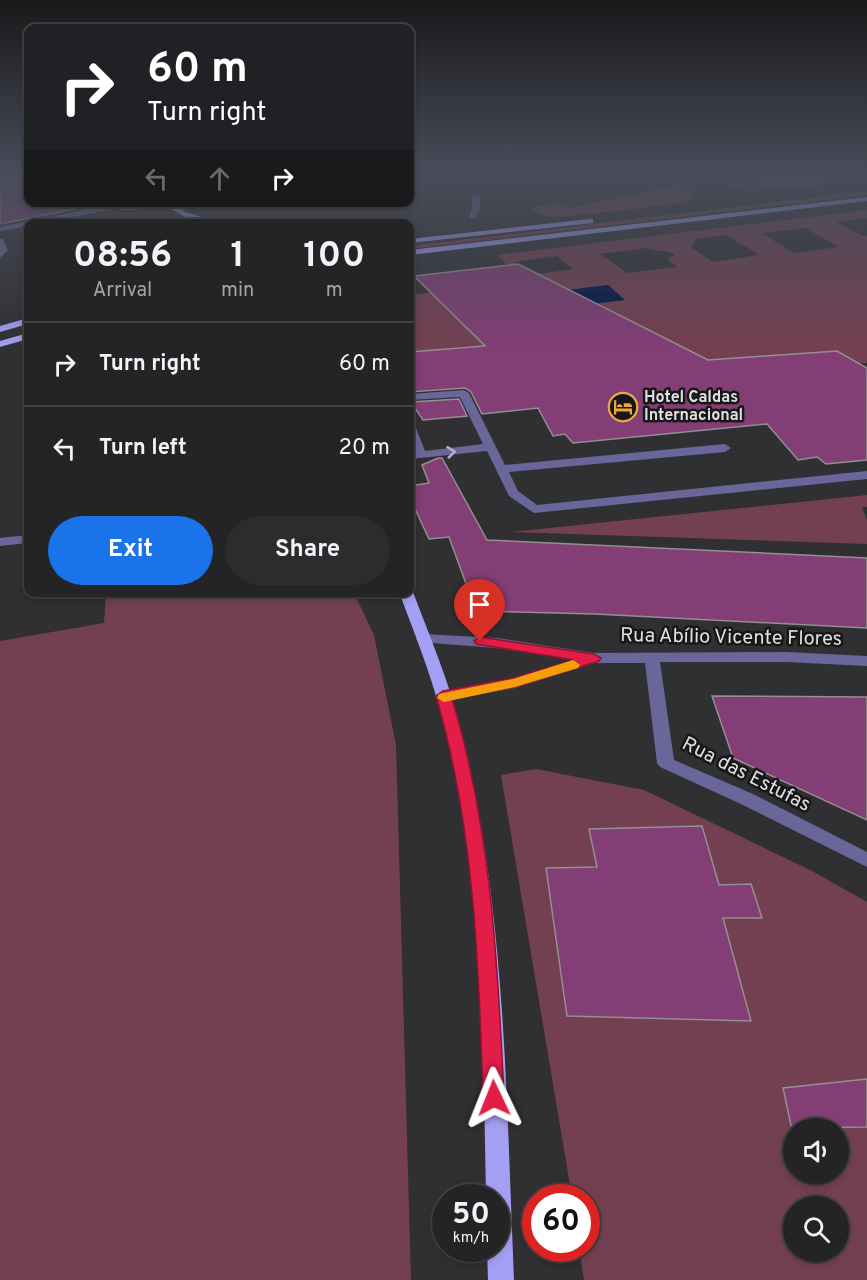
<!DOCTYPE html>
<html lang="en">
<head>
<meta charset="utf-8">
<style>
	:root { --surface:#242325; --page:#2c2b2d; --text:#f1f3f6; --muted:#a3a4a7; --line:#414042; --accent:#1a73e8 }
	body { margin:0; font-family:Overpass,sans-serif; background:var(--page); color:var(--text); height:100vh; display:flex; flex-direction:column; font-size:22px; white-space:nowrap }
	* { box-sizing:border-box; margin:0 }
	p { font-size:20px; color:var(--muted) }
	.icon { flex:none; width:33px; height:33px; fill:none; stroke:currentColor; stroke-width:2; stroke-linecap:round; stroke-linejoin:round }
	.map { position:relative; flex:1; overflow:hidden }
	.side { position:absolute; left:24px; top:219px; width:390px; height:378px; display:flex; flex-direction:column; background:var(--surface); border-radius:12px; box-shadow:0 3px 9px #0003,0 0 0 2px var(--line) }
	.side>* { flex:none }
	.hud { position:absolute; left:24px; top:24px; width:390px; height:183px; border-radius:12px; box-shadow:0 3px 9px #0003,0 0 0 2px var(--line); background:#202124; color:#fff; overflow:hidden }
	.fabs { position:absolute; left:783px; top:1118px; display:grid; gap:12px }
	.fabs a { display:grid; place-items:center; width:66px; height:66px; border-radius:50%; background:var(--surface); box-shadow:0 3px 9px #0003,0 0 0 2px var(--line); font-size:30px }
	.speed { position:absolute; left:432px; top:1184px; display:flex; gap:12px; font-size:30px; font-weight:700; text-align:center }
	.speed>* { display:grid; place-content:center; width:78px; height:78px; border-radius:50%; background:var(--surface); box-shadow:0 3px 9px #0003,0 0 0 2px var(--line); line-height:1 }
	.speed small { font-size:15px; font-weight:400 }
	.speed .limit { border:9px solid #d22; background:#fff; color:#111 }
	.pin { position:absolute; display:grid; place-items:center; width:51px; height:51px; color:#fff; margin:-62px -26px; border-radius:50% 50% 50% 0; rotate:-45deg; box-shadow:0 0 6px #0007 }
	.pin .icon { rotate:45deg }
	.me { position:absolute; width:66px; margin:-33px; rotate:358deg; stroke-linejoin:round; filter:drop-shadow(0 0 4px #0008) }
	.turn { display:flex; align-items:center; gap:21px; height:126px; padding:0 24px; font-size:27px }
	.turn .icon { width:78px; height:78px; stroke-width:2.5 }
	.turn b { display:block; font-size:42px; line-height:51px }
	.lanes { display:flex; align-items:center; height:57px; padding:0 24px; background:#0003; justify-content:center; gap:30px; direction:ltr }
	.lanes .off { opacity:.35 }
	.eta { display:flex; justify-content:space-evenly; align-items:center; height:102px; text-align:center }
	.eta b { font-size:36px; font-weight:700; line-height:42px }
	.primary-button { display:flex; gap:12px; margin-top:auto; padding:12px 24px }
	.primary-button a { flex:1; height:69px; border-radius:36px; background:var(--accent); color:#fff; font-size:24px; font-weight:700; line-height:69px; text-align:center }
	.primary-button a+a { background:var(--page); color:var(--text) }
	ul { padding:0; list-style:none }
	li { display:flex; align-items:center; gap:18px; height:84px; padding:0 24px; border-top:2px solid var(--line) }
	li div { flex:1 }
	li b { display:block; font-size:22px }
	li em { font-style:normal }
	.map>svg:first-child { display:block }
	.green { fill:#734051; fill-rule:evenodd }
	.water { fill:#001544 }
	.building { fill:#823e75; stroke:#938f92; stroke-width:1.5 }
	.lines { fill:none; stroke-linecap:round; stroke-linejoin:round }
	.minor { fill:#69679a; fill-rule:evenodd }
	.major { fill:#a3a0f4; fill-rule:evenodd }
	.oneway { stroke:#b6b5c8 }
	.route { fill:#e11d48; stroke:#92132f; stroke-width:1.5 }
	.slow { fill:#f59e0b }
	.labels { text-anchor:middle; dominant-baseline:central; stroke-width:5; stroke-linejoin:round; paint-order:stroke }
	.far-poi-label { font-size:16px; font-weight:bold; fill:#e0dfe0; stroke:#181718; text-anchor:start }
	.street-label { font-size:20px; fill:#e0dfe0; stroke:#181718 }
</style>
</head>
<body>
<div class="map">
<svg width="867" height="1280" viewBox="0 0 867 1280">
	<rect width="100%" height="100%" fill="#302f31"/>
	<g class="green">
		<polygon points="792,172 820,173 830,182 818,184 819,188 746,191 727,186"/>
		<polygon points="674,183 680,184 693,192 691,199 677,204 561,217 545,216 528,208 556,203 567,208 676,185"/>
		<polygon points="867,191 867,195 410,249 410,246"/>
		<path d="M867,210V218L836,222L862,236H867V363L836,365L831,360L849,358L837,351L796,355L804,361H816L823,366L797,369L829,398L772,404L737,368L502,388L499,384L410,392V387L548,374L528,343L410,352V295L524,282L497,255ZM805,228L839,247L794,253L761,233ZM726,235L760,255L713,262L691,247L696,239ZM646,248C656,253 667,249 675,255L667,259L677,267L627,273L600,254ZM557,256L573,269L530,275L514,262ZM608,285L624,300L590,304L614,328L640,325L647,330L529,343L517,328L476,332L469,323L478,322L464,303Z"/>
		<polygon points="867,495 867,507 862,507 867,520 867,544 511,532"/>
		<polygon points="106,593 354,593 374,635 396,745 411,1280 0,1280 0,641 104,623"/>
		<path d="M536,769L644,790L812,871L867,902V1280H584L579,1248H586V1197H572L501,775ZM794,1128H838V1173H794ZM794,1206H838V1251H794Z"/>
	</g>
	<polygon class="water" points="608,285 625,300 543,310 529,295"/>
	<g class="building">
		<polygon points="0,172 28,172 28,202 72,202 69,204 75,209 0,224"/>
		<polygon points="518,264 708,360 837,351 867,368 867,460 826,464 817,457 798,460 767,424 573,443 565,434 553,436 538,408 482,414 471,392 465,388 410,392 410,352 485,346 414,276"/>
		<polygon points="459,399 467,416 423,420 411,402"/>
		<polygon points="438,458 442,458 487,540 867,558 867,628 595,614 476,611 449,537 429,539 410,498 410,486 429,483 422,465"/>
		<polygon points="712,696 867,697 867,820 733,758"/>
		<polygon points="702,826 719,885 751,884 762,918 723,918 751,1021 567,1016 546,868 597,867 589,829"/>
		<polygon points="867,1079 867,1127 794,1128 792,1130 783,1088"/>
	</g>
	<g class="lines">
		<g class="minor">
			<path d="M476,194L480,196C480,204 481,216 473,219L469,217L472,209V196Z"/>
			<polygon points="121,202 137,202 129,205 170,204 174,206 170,208 123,210 120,207 43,224 28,224 28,226 0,231 0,227"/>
			<polygon points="0,239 3,239 8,250 0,258"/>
			<polygon points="464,390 469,393 505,465 725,444 731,448 725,452 509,472 518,491 537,505 867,471 867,479 534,513 509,496 487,451 410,459 410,453 414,452 410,441 410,425 416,428 425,451 483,444 460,397 410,400 410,394"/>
			<polygon points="28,535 28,543 0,546 0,538"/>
			<polygon points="423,634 497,638 594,653 786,652 867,656 867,666 786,662 660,662 674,760 753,794 867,852 867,867 741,804 660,767 657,763 645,663 595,663 515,688 443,701 437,700 435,696 437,692 513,678 574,660 497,648 418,642 416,639"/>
		</g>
		<g class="major">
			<polygon points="867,197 867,201 410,255 410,250"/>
			<path d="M162,202H171L186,212L223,224C200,224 179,217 162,202Z"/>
			<polygon points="590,219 593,219 593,223 410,243 410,239"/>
			<polygon points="28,318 28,324 0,332 0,326"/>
			<polygon points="28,333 28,339 0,347 0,341"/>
			<path d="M410,589L413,592C430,637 449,682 461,729C506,909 506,1096 514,1280H488L487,1248H496V1197H486C483,1036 482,870 441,713C430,672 414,632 399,592H410Z"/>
		</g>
	</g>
	<defs><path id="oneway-chevron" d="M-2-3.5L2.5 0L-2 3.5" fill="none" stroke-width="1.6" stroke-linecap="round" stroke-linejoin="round" transform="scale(1.5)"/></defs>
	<use class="oneway" href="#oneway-chevron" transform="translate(451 452) rotate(-7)"/>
	<linearGradient id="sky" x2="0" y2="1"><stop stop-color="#1a1a1b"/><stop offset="0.49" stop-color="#484d5a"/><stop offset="1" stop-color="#484d5a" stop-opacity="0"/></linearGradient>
	<rect width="867" height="351" fill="url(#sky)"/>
	<path class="route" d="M480,637L594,654L601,658L599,661L515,687L452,699C491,827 498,965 504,1098L501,1104L494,1107L486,1104L483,1098C479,963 474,826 436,696L443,691L513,678L574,660L476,644L474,641Z"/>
	<polygon class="slow" points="573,660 580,665 578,668 515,687 444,702 437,698 439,694 513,679"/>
	<defs>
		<g id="hotel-ring" transform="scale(1.5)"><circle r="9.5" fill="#181718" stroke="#eda83c" stroke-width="1.5"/><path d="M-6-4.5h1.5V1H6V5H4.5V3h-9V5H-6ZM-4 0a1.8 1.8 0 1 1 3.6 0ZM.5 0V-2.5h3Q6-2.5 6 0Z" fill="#eda83c"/></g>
	</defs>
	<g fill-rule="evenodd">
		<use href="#hotel-ring" x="623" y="407"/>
	</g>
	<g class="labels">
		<g class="far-poi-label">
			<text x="644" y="398">Hotel Caldas<tspan x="644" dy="18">Internacional</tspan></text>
		</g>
		<g class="street-label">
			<text transform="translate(731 638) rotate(1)">Rua Abílio Vicente Flores</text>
			<text transform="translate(746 775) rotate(27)">Rua das Estufas</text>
		</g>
	</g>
</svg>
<div class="fabs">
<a><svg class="icon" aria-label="sound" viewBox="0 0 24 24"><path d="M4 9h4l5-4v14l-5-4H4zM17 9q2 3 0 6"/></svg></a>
<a><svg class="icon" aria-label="search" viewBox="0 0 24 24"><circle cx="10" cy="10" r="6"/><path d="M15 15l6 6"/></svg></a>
</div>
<div class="speed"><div>50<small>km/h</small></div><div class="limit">60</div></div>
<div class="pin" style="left:480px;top:641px;background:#d93025"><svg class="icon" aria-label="arrive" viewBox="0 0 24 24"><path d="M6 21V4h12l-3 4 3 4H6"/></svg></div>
<svg class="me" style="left:494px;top:1098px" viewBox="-20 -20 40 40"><path d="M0-17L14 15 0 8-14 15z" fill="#e11d48" stroke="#fff" stroke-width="4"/></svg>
<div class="hud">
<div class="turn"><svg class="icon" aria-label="right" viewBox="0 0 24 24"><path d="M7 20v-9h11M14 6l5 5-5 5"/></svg><div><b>60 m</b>Turn right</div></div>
<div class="lanes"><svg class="icon off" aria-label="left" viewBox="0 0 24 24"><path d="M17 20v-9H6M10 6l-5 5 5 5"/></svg><svg class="icon off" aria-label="ahead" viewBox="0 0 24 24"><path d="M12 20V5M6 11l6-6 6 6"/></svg><svg class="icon" aria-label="right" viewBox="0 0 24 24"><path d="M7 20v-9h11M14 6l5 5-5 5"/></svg></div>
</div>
<section class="side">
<div class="eta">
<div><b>08:56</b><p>Arrival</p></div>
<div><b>1</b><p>min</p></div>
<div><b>100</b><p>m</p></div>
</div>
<ul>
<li><svg class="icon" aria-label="right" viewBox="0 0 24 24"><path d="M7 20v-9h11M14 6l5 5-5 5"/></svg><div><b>Turn right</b></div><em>60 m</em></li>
<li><svg class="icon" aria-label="left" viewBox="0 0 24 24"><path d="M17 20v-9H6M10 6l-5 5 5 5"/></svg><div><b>Turn left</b></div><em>20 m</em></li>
</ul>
<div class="primary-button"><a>Exit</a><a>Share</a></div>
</section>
</div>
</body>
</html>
